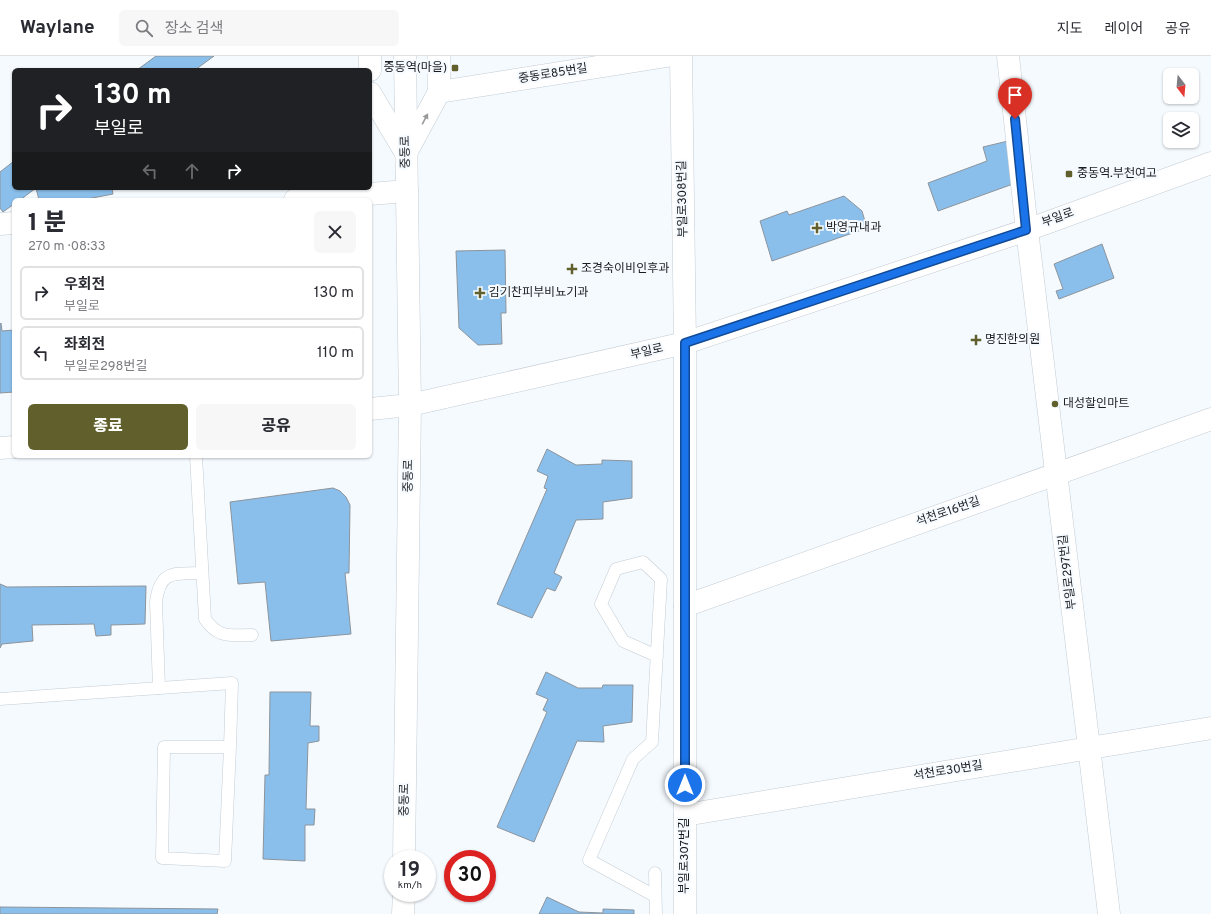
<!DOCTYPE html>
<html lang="ko">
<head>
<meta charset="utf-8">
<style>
	:root { --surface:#fff; --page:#f7f7f7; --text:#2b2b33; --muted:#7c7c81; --line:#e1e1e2; --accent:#61602d }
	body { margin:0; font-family:Overpass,"Noto Sans KR",sans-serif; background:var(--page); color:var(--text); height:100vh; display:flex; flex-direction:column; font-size:15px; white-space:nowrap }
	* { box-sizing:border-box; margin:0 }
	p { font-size:13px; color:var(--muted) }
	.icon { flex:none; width:22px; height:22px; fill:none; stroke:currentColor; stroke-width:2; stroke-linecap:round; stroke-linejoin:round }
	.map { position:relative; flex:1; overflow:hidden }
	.side { position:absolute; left:12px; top:142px; width:360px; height:260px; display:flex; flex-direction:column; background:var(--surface); border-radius:6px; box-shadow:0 1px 3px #0004 }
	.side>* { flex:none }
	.top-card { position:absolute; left:12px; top:12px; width:360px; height:122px; border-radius:6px; box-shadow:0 1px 3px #0004; background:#202124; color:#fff; overflow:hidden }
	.needle { width:26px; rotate:164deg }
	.controls { position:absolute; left:1163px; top:12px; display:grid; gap:8px }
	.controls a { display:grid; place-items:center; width:36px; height:36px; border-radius:6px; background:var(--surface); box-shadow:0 1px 3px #0004; font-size:20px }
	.speed { position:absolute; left:384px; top:794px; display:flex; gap:8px; font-size:20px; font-weight:700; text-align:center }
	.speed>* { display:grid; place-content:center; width:52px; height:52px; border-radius:50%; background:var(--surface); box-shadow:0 1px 3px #0004; line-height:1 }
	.speed small { font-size:10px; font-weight:400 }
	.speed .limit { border:6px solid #d22; background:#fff; color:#111 }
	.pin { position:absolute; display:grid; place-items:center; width:34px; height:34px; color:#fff; margin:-41px -17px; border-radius:50% 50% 50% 0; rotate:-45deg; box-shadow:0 0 4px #0007 }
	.pin .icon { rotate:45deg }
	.me { position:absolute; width:44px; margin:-22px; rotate:0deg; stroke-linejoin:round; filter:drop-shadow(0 0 3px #0008) }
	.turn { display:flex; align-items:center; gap:14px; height:84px; padding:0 16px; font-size:18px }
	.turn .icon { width:52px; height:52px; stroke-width:2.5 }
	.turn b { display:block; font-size:28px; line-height:34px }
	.lanes { display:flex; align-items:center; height:38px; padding:0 16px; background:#0003; justify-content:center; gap:20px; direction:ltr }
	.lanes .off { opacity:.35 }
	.round { display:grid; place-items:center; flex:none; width:42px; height:42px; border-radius:6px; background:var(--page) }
	.head { display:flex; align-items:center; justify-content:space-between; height:68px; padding:0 16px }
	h1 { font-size:24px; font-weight:800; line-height:30px }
	.primary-button { display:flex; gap:8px; margin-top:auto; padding:8px 16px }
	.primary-button a { flex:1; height:46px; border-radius:6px; background:var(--accent); color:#fff; font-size:16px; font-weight:800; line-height:46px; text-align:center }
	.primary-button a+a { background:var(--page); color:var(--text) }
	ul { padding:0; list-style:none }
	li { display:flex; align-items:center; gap:12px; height:54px; margin:0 8px 6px; padding:0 8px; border:2px solid var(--line); border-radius:6px }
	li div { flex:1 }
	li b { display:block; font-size:15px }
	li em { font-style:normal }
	header { display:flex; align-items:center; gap:24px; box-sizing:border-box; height:56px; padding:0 20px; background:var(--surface); border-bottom:1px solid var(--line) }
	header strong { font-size:19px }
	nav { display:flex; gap:22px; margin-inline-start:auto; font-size:14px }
	.search { width:280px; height:36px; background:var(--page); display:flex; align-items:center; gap:10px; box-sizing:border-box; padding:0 14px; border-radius:6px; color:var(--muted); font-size:15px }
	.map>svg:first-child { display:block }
	.building { fill:#8bbfeb; stroke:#8c949b }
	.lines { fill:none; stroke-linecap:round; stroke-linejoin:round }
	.service-casing { stroke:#c3ccd3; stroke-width:13 }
	.minor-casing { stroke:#c3ccd3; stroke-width:23 }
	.tertiary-casing { stroke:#c3ccd3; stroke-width:23 }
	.service { stroke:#fff; stroke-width:12 }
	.minor { stroke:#fff; stroke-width:22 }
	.tertiary { stroke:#fff; stroke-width:22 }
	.oneway { fill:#98999b }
	.route-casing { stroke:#114b97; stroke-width:10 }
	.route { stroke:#1a73e8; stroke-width:7 }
	.poi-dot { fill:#61602d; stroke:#f5faff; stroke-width:1.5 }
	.labels { text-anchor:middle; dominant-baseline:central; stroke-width:4; stroke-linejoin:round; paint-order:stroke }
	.poi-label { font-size:12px; fill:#1a1d20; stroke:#f5faff; text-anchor:start }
	.street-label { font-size:12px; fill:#1a1d20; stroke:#f5faff }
</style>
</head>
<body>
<header>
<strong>Waylane</strong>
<div class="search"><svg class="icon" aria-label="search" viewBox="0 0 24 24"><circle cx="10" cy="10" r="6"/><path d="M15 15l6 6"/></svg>장소 검색</div>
<nav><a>지도</a><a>레이어</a><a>공유</a></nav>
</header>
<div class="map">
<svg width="1211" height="858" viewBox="0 0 1211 858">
	<rect width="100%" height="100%" fill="#f5faff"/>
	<g class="building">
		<polygon points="156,0 214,0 195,14 137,14"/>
		<polygon points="1008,85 1013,128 938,155 928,127 987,105 983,91"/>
		<polygon points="14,105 14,132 36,132 20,144 14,144 14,148 3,156 0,152 0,116"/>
		<polygon points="36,132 112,132 113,138 82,144 39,144"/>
		<polygon points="844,140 862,155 867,172 772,205 760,165 787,155 789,159"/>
		<polygon points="1102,188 1114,222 1059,243 1056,235 1063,233 1054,208"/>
		<polygon points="505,194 506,257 501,257 502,288 478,289 459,272 456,195"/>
		<polygon points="1,267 2,275 14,274 14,336 0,337 0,268"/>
		<polygon points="547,393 576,409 602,408 602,404 632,405 632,442 603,446 603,463 576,464 554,517 562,521 555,535 547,532 532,562 497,548 547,433 544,432 548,420 537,415"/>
		<polygon points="333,432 340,435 346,441 350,449 349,517 345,517 351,578 271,585 265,526 238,528 230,446"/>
		<polygon points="0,528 7,531 146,530 145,568 111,569 111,579 96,580 94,568 32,569 33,585 2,588 0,592"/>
		<polygon points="546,616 578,632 602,632 603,629 633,629 632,666 603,670 604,686 577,685 534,786 497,771 547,656 543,654 548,643 536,638"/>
		<polygon points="270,636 311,636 310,670 319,670 319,685 308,687 306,753 315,753 314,769 305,769 305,805 263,803 265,719 269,719"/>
		<polygon points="547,841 579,856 603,857 603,853 634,854 634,858 539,858"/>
		<polygon points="0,851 218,853 217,858 0,858"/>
	</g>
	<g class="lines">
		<g class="service-casing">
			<g id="service">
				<path d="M196,400L205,563C219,583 230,579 252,579"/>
				<path d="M159,632L156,546C160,513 175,518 202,517"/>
				<polyline points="0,643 232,627 230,691 225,805 162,802 164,691 230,691"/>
				<polyline points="655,817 656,858"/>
				<polyline points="655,840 589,804 633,703 652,686 661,523 643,506 616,513 601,548 623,585 657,600"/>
			</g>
		</g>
		<g class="minor-casing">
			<g id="minor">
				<polyline points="370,0 370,14"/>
				<polyline points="681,0 685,287 685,858"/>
				<polyline points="1008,0 1027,174 1109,858"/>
				<polyline points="439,36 667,0"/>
				<polyline points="370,37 406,97"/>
				<polyline points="406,97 439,36 439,0"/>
				<polyline points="295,144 407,135"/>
				<polyline points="0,168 14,167"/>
				<polyline points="685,550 1211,363"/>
				<polyline points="685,759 1211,672"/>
			</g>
		</g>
		<g class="tertiary-casing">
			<g id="tertiary">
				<polyline points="370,353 410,349 685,287 1027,174 1211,107"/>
				<polyline points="0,392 14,391"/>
				<polyline points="404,803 410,349 405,0"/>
				<polyline points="403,858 404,837"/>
			</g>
		</g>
		<use href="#service" class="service"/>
		<use href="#minor" class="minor"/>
		<use href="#tertiary" class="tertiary"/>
	</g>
	<defs><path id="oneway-solid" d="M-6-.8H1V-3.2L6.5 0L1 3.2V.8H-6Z"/></defs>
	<use class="oneway" href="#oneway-solid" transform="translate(425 63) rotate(-62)"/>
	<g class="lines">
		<g class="route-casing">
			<polyline id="route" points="685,729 685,287 1026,174 1015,63"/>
		</g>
		<use href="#route" class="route"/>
	</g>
	<g class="poi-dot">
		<rect x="451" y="8" width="8" height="8" rx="2"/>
		<rect x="1065" y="114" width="8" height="8" rx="2"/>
		<path d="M815 166h4v4h4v4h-4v4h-4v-4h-4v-4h4z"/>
		<path d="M570 207h4v4h4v4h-4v4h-4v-4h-4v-4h4z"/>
		<path d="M478 231h4v4h4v4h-4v4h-4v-4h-4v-4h4z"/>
		<path d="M974 278h4v4h4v4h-4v4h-4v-4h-4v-4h4z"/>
		<circle cx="1055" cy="348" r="4"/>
	</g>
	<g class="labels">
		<g class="poi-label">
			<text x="447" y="12" text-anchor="end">중동역(마을)</text>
			<text x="1077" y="118">중동역.부천여고</text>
			<text x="826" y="172">박영규내과</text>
			<text x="581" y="213">조경숙이비인후과</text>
			<text x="489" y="237">김기찬피부비뇨기과</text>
			<text x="985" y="284">명진한의원</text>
			<text x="1063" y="348">대성할인마트</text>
		</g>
		<g class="street-label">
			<text transform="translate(553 18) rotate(-9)">중동로85번길</text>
			<text transform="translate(406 96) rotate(-91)">중동로</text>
			<text transform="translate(683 143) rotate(-91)">부일로308번길</text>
			<text transform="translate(1058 162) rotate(-20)">부일로</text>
			<text transform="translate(647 296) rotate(-13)">부일로</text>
			<text transform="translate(409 420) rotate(-89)">중동로</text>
			<text transform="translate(948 456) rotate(-19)">석천로16번길</text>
			<text transform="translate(1068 516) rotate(-97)">부일로297번길</text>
			<text transform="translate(948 715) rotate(-9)">석천로30번길</text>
			<text transform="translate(405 744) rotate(-89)">중동로</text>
			<text transform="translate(685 800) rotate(-90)">부일로307번길</text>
		</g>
	</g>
</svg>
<div class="controls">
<a><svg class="needle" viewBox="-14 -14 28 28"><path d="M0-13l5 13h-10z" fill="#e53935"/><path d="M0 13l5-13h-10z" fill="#7c7c81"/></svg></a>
<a><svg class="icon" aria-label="layers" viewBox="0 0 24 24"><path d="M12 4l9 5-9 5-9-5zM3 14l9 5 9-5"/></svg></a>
</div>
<div class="speed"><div>19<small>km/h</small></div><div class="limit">30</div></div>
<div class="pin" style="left:1015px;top:63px;background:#d93025"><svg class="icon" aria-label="arrive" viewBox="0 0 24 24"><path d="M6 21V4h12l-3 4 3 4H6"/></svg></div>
<svg class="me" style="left:685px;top:729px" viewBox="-20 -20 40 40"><circle r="17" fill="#1a73e8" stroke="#fff" stroke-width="3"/><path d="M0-11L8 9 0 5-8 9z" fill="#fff"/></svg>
<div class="top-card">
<div class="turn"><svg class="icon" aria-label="right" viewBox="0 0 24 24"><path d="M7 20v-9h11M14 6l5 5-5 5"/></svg><div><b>130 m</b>부일로</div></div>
<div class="lanes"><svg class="icon off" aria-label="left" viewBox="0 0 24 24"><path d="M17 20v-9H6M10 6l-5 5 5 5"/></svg><svg class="icon off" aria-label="ahead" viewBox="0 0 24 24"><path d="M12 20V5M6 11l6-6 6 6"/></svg><svg class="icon" aria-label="right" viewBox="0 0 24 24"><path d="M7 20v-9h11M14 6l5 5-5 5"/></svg></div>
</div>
<section class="side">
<div class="head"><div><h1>1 분</h1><p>270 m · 08:33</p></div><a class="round"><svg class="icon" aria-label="close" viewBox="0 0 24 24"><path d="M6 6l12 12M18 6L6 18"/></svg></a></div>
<ul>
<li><svg class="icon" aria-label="right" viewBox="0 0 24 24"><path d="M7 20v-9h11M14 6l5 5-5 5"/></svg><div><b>우회전</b><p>부일로</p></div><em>130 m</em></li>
<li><svg class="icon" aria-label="left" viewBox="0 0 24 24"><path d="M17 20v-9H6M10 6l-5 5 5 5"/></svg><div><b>좌회전</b><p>부일로298번길</p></div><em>110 m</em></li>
</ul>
<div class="primary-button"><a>종료</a><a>공유</a></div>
</section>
</div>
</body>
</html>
